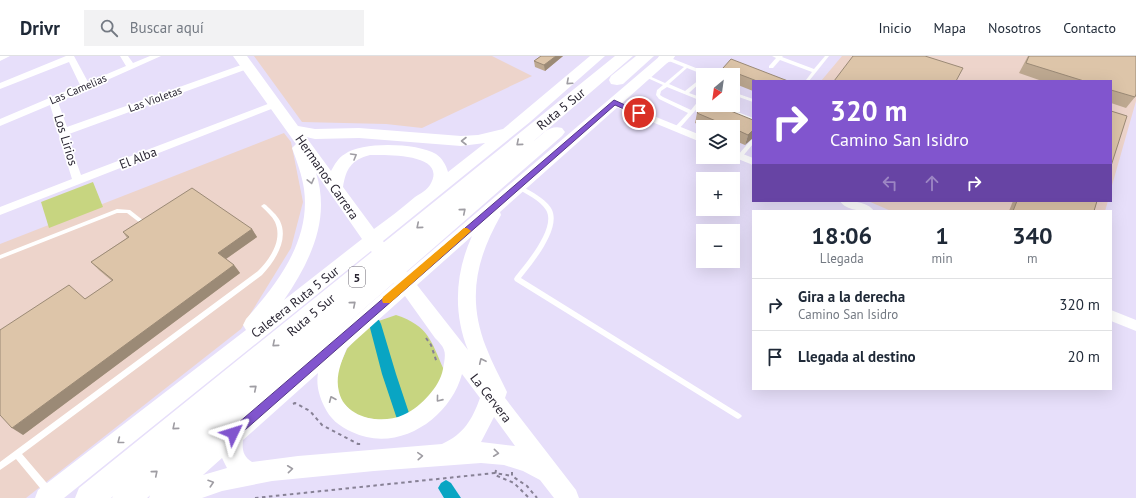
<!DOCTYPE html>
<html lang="es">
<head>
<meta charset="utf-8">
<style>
	:root { --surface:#fff; --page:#f2f2f3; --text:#1f2937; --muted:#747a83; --line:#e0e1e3 }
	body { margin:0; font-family:"PT Sans",sans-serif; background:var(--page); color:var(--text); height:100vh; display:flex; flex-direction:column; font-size:15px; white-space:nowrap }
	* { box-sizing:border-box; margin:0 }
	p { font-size:13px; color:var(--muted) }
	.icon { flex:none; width:22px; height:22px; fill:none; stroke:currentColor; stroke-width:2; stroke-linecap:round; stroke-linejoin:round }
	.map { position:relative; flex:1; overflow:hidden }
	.details { position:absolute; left:752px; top:154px; width:360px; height:180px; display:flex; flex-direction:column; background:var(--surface); border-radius:0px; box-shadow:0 4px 16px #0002 }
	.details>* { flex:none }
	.banner { position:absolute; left:752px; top:24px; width:360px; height:122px; border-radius:0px; box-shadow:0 4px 16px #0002; background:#8155ce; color:#fff; overflow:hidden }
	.needle { width:26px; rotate:209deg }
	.controls { position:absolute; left:696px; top:12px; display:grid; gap:8px }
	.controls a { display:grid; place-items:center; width:44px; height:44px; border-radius:0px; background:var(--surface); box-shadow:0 4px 16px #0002; font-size:20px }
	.pin { position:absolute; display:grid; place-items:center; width:34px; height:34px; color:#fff; margin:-17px; border:2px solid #fff; border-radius:50%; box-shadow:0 1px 4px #0007 }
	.me { position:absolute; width:44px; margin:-22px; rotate:49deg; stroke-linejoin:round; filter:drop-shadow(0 0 3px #0008) }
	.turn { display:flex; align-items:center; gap:14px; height:84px; padding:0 12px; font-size:18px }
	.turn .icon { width:52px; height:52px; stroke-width:2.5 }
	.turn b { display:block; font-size:28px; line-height:34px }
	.lanes { display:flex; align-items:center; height:38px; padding:0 12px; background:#0003; justify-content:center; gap:20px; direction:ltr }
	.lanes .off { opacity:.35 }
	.eta { display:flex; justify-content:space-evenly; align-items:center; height:68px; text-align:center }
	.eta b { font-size:24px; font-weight:800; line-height:28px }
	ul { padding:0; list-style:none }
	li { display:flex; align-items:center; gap:12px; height:52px; padding:0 12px; border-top:1px solid var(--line) }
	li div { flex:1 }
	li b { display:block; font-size:15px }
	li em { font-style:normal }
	header { display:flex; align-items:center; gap:24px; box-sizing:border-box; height:56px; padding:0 20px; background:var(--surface); border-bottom:1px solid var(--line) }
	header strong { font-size:19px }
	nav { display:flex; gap:22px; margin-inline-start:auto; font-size:14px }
	.search { width:280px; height:36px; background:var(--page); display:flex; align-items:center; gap:10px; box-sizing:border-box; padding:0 14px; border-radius:0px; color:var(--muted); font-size:15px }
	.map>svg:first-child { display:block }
	.industrial { fill:#edd4cb }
	.green { fill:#c7d580 }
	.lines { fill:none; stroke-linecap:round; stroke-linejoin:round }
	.canal { fill:#09a5c3; fill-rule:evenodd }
	.path { stroke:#878195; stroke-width:2; stroke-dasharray:3.5 3.5; stroke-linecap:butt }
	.service { fill:#fff; fill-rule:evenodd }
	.minor { fill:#fff; fill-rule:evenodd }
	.secondary { fill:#fff; fill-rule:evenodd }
	.motorway { fill:#fff; fill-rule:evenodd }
	.wall { fill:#bea991 }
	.shaded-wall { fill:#9b8a76 }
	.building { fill:#ddc5a9; stroke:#9b8a76 }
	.oneway { stroke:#9f9da3 }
	.route { fill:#8155ce; stroke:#543786 }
	.slow { fill:#f59e0b }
	.labels { text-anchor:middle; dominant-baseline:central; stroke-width:3.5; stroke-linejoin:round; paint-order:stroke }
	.far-street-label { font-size:11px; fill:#2a2633; stroke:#fff }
	.shield { fill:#fff; stroke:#6a6770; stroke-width:1 }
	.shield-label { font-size:12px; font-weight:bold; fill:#2a2633 }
	.street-label { font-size:13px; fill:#2a2633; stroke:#fff }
</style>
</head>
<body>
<header>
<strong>Drivr</strong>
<div class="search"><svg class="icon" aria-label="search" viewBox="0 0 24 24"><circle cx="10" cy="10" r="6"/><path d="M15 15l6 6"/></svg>Buscar aquí</div>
<nav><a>Inicio</a><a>Mapa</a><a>Nosotros</a><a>Contacto</a></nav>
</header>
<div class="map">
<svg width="1136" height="442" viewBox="0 0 1136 442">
	<rect width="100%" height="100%" fill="#e7dffa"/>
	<g class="industrial">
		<polygon points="254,0 492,0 532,20 422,72 386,68 302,66"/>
		<polygon points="842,0 1136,0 1136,45 1111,133 1111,25 821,25"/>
		<polygon points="284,77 291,86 303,146 291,192 241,273 26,442 0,442 0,188"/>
		<polygon points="868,145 1108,145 1105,155 891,155"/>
	</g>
	<g class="green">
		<polygon points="93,126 103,151 49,172 41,146"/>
		<path d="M396,259C429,270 431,285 444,314L431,348L397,367L356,360L337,341L335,320L347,293L370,268Z"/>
	</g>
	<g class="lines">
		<g class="canal">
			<polygon points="375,263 379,264 381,268 396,318 411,363 409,368 404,370 399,368 397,363 382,318 369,268 371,264"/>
			<polygon points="446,424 451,427 461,442 444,442 438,432 441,427"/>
		</g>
		<g class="path">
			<polyline points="426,282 431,289 437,307"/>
			<polyline points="293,348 295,347 310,355 322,369 358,388 362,388"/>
			<polyline points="496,414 495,419 514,427 529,442"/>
			<polyline points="512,416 512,420 527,430 537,442"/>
			<polyline points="255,442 495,417 512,420"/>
		</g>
		<g class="service">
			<polygon points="772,0 783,0 782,1 814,13 825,0 829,0 809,25 806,25 806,24 812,16 780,4 773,12 769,12 769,10 776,2"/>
			<path d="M664,1H668L701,14L705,19H703V24L689,37L703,42V46L678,74L676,75L674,73V72L688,57L659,43L656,39L657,34L663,29L643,20L645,19H647L665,27L684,11L664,3ZM687,12L697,16L701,19L700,23L685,35L669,28ZM667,31L699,44L691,54L663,41L660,39L661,35Z"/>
			<polygon points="733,36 753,43 753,46 733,39"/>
			<polygon points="714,49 720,49 753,62 753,66"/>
			<polygon points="753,83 753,88 742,101 738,101 738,99 751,84"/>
			<path d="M518,129C528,133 548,144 552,154C561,174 532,208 521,222L740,358L742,360L740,362L738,363L736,362L515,225L514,223L515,221C525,208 557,172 546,154C540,144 526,138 516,132L515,131Z"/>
			<path d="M264,148L266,149C271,154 277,159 280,165C289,184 275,205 262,219L22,398L51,432L52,435L51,438L48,439L45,438L16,403L0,414V406L258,215C270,203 283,184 275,166C272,160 267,156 262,151L261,150Z"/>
			<polygon points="117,153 130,154 149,169 146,171 144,170 127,157 117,157 0,203 0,199"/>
		</g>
		<g class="minor">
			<polygon points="0,0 10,0 0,5"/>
			<path d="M66,0H74L88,26L126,10L120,0H128L133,7L150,0H161L58,46L67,71L244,8H250L251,10L250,12L69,78L71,91L81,119L273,46H279L281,48L279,50L0,159V151L72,123C64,98 58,74 50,49L0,70V63L80,29L69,6L0,33V27Z"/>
			<polygon points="614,44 703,80 703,87 611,49 609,47"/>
			<polygon points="733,94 753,102 753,109 733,101"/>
			<path d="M840,145C850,145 867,145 874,155C863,155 846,155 840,145Z"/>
			<polygon points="1111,254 1136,264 1136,275 1111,265"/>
		</g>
		<g class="secondary">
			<path d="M233,0H247L298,70L315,73L359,72L461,80L478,79L503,73L590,0H605L530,66L383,185L389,194L386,199C380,201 375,201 371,195L64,442H35L38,434L246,274L243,269L246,263C278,227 311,184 304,133C302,119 297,106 292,92L296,88ZM306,81L315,83L359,82L461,90L485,87L448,116C446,109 442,102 436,98C418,87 362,85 345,98C338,102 335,108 331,115ZM370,99C386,99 449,97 430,129C427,134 420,138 415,141C402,152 388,163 374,173L343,131C346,113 351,104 370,99ZM316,117L362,183L284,244C310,206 331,163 316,117Z"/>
			<path d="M660,0H675L500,156L501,159C476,203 467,242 486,291C492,307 500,321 507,336L505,342L576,434L579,442H554L540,424L523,415L504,409L481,407L374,415L272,425L222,435L202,442H149L152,434L394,227L389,218L392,213C398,211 402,211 407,216ZM472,180C455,217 453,257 468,294L417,229ZM405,240C415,254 425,268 435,282C438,285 443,290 444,294C446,299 444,307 443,313C441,323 436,331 429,339C422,347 413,355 403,359C381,369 345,362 339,336C335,321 341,306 347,292ZM318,317C316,329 319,339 324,350C330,363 339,370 352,376C397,398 450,363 462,318L480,342C472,364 464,378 442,388L298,400L252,406C243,400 242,394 243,384ZM494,361L515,390L481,386ZM222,402L227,412L203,419Z"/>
		</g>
		<g class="motorway">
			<path d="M615,0H633L534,85C543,77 550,69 562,72L565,76L562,80L147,442H112L113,440L111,442H75L79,432Z"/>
			<polygon points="636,0 654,0 623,28 617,29 611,28 609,24 611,20"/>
			<polygon points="659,0 675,0 672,5 666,7 660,5 658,2"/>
		</g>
	</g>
	<g class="wall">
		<polygon points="541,0 563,0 545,15 535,11 534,5"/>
		<polygon points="1028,0 1136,0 1135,41 1126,52 1111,47 1111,25 1042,25 1019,17"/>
		<polygon points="723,12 788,25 753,25 753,35 733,27 733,19 721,19"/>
		<polygon points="697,57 753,64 745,89 733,84 733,71 704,71 695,67"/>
		<polygon points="1013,145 1097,145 1094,155 1009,155"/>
		<polygon points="252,173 257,181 226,203 234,209 240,217 23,379 85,243 112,225 99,214 91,206 127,182 123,176"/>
	</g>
	<g class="shaded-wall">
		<polygon points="556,0 563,0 545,15 544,9"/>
		<polygon points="753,74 753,82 745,89 748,79"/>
		<polygon points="252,173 257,181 223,205 218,197"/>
		<polygon points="234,209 240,217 23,379 12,372"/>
	</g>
	<g class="building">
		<polygon points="541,0 556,0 544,9 534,5"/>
		<polygon points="853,0 925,0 963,12 956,25 834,25"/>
		<polygon points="1029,0 1136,0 1136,38 1135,41 1111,34 1111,25 1084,25 1026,7"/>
		<polygon points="731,3 788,25 757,25 723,12"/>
		<polygon points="705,49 716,49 753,64 753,74 748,79 733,72 733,71 730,71 697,57"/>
		<polygon points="1111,55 1127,60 1111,110"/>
		<polygon points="192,132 252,173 218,197 234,209 12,372 0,359 0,274 69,229 85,243 113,224 91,206 129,181 123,176"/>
		<polygon points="1017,145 1097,145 1094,155 1013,155"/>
	</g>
	<defs><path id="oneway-chevron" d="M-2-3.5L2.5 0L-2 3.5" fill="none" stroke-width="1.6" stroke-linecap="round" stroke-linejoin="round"/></defs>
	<g class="oneway">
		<use href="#oneway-chevron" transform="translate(569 26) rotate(138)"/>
		<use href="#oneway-chevron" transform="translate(464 85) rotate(-180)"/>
		<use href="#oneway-chevron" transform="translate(519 87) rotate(140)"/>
		<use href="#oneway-chevron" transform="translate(354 100) rotate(-30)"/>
		<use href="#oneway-chevron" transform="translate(311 125) rotate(76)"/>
		<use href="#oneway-chevron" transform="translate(463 155) rotate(-40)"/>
		<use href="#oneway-chevron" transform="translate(419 170) rotate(140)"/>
		<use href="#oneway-chevron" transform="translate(353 248) rotate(-40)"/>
		<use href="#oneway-chevron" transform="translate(275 288) rotate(140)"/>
		<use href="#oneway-chevron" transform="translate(482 305) rotate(-115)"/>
		<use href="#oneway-chevron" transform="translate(254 332) rotate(-40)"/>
		<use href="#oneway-chevron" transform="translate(332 343) rotate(-113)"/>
		<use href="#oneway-chevron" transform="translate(439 343) rotate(129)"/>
		<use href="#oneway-chevron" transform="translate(175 371) rotate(140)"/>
		<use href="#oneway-chevron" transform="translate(120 385) rotate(142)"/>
		<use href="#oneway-chevron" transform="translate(496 397) rotate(6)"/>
		<use href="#oneway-chevron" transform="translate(420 400) rotate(-4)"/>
		<use href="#oneway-chevron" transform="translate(290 413) rotate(-6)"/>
		<use href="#oneway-chevron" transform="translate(155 417) rotate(-40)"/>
		<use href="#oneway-chevron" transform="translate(211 427) rotate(-18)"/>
	</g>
	<polygon class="route" points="614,44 643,57 639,59 637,59 615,49 237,381 233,382 230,381 228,377 230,374"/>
	<polygon class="slow" points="464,172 467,172 471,175 390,247 383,247 382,244 383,241"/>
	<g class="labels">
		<g class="far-street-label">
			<text transform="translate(78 33) rotate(-23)">Las Camelias</text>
			<text transform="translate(155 43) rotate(-20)">Las Violetas</text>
		</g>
		<rect class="shield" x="349" y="211" width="16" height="20" rx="3"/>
		<g class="shield-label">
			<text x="357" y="221">5</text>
		</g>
		<g class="street-label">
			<text transform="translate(561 53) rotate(-39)">Ruta 5 Sur</text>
			<text transform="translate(66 84) rotate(73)">Los Lirios</text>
			<text transform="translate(138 102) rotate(-21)">El Alba</text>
			<text transform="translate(327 121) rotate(55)">Hermanos Carrera</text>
			<text transform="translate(295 246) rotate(-38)">Caletera Ruta 5 Sur</text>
			<text transform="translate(311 259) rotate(-40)">Ruta 5 Sur</text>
			<text transform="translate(491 342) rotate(52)">La Cervera</text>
		</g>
	</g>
</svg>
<div class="controls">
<a><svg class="needle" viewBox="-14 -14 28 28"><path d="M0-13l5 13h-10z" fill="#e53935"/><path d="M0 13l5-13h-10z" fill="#747a83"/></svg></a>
<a><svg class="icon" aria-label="layers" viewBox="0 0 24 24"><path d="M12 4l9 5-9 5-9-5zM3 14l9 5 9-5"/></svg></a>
<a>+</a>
<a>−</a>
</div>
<div class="pin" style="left:639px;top:57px;background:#d93025"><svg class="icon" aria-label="arrive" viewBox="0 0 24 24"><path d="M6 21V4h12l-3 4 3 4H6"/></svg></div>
<svg class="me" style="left:233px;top:377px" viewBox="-20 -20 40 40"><path d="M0-17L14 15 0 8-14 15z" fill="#8155ce" stroke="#fff" stroke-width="4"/></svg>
<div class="banner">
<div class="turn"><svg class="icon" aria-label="right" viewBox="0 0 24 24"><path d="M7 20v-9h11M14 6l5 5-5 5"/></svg><div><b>320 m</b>Camino San Isidro</div></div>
<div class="lanes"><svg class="icon off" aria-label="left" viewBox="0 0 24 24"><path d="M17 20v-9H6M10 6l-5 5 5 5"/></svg><svg class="icon off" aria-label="ahead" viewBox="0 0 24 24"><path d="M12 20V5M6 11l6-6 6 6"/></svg><svg class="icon" aria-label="right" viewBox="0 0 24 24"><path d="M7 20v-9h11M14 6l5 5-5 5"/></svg></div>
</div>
<section class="details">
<div class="eta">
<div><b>18:06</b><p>Llegada</p></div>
<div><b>1</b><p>min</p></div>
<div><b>340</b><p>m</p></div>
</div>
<ul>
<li><svg class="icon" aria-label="right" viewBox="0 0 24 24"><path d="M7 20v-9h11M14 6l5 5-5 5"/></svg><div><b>Gira a la derecha</b><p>Camino San Isidro</p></div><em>320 m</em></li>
<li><svg class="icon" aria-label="arrive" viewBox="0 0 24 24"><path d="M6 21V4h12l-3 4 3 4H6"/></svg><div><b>Llegada al destino</b></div><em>20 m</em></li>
</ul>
</section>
</div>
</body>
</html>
